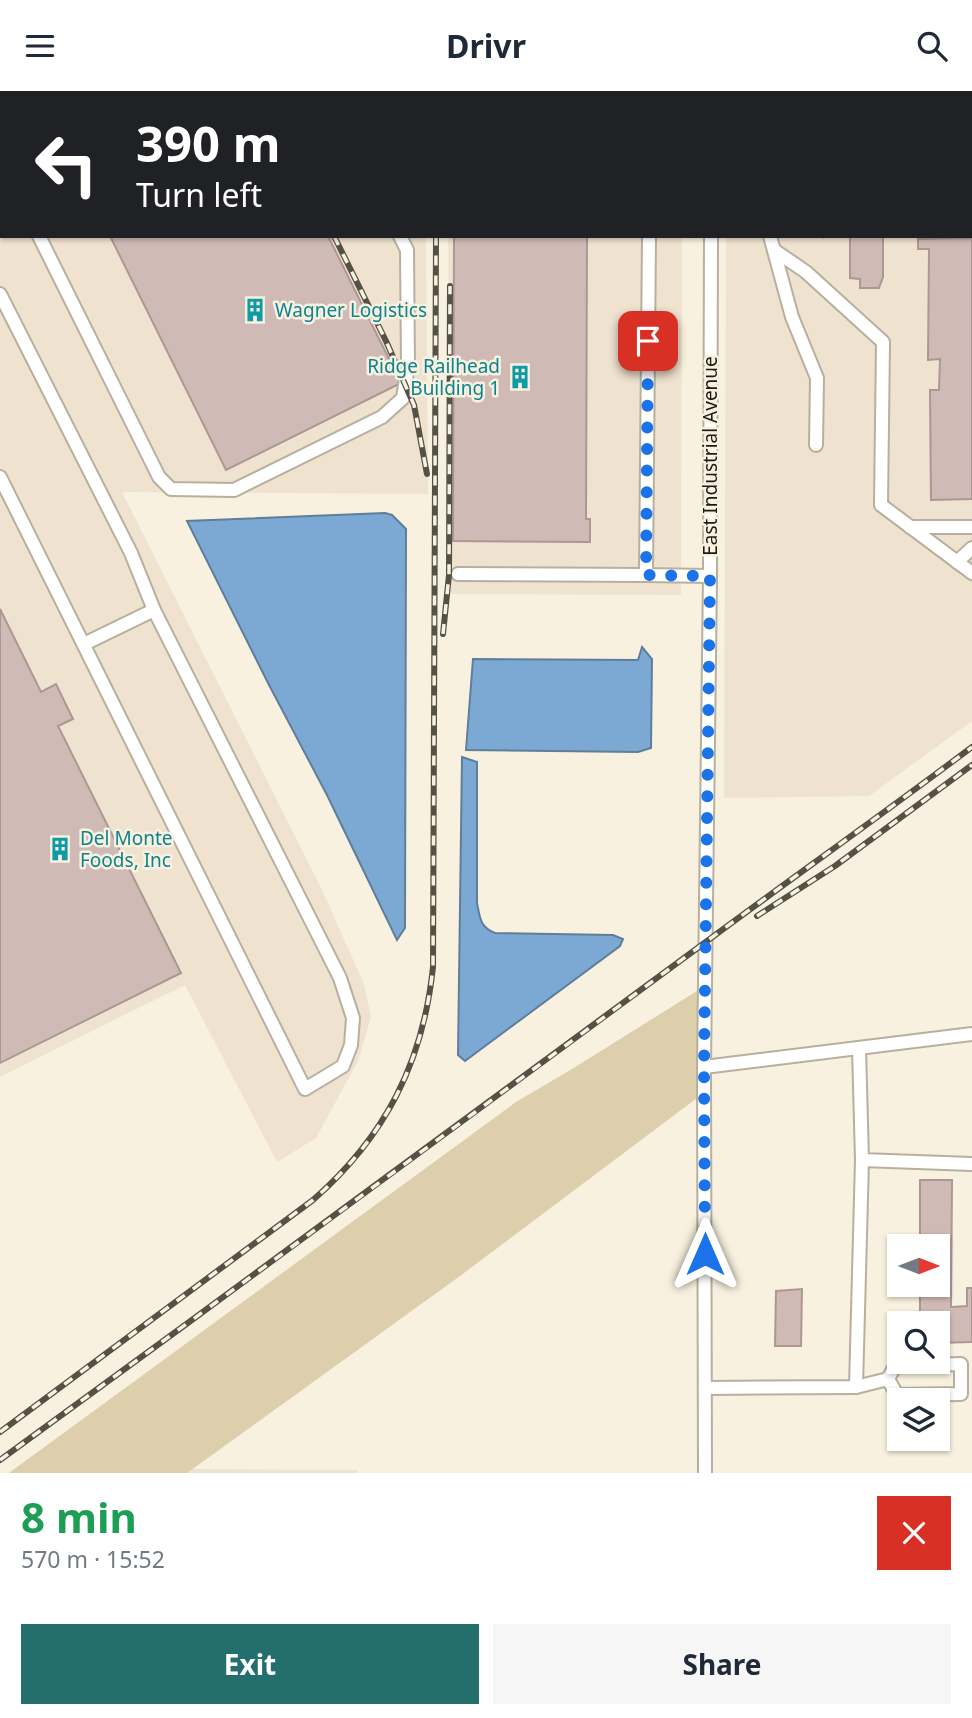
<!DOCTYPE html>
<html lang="en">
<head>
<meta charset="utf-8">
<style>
	:root { --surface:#fff; --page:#f6f6f7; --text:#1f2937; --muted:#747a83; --accent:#246f6d }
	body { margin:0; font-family:"Noto Sans",sans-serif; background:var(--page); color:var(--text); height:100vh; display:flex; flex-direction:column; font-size:26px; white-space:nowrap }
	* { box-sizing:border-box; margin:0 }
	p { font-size:23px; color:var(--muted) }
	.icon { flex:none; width:38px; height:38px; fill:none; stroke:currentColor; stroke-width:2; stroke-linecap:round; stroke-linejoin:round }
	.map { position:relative; height:1382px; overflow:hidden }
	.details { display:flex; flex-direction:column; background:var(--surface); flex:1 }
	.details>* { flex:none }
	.banner { position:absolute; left:0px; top:0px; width:973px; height:147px; box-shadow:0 2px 5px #0004; background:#202124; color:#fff; overflow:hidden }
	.needle { width:46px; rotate:90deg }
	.fabs { position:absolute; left:887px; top:1143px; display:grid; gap:14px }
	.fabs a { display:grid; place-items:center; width:63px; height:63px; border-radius:0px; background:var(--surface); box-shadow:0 2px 5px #0004; font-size:35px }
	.pin { position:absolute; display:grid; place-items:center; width:60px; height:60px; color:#fff; margin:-30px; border-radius:14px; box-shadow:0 4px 10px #0006 }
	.me { position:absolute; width:77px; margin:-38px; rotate:0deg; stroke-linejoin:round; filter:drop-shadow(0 0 5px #0008) }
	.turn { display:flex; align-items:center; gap:24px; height:147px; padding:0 21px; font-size:32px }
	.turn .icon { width:91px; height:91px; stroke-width:2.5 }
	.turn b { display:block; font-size:49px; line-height:60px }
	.round { display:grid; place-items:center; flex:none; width:74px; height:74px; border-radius:0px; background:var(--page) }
	.headline { display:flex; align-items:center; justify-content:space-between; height:119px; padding:0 21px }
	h1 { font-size:42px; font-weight:700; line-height:52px; color:#1e9e55 }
	.action { display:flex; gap:14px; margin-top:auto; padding:14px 21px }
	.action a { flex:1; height:80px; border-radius:0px; background:var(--accent); color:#fff; font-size:28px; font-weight:700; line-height:80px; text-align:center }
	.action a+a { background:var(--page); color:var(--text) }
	header { display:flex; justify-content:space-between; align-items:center; height:91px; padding:0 21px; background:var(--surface); font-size:32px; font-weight:700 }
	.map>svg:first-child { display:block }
	.industrial { fill:#efe2ce }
	.green { fill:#ddcfac }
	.water { fill:#7ca9d3; stroke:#5f7e99; stroke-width:2 }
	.building { fill:#d0bab6; stroke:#ac9794; stroke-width:2 }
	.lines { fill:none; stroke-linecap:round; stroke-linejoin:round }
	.minor-casing { stroke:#b7b09f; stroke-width:16 }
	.path { stroke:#928d80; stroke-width:2; stroke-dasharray:5 5; stroke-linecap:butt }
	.minor { stroke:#fff; stroke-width:12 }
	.rail-casing { stroke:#545147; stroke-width:6 }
	.rail { stroke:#f8f1df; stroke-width:3.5; stroke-dasharray:10; stroke-linecap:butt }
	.route { stroke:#1a73e8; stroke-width:12; stroke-dasharray:0 21.6 }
	.labels { text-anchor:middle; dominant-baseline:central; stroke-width:5; stroke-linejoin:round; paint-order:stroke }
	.culture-label { font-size:19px; fill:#0d838f; stroke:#f8f1df; text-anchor:start }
	.street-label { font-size:19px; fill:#1c1a13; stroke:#f8f1df }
</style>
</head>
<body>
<header><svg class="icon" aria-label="menu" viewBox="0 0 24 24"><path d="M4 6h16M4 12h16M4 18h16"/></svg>Drivr<svg class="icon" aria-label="search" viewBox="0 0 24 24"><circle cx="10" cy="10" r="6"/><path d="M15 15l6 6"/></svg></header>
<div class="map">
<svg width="972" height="1382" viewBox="0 0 972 1382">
	<rect width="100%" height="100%" fill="#f8f1df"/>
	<g class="industrial">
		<polygon points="0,0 426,0 426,2 2,2 2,145 426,145 428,403 122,401 321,797 364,893 371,926 358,970 316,1047 277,1071 185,894 0,986"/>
		<polygon points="726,0 972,0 972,630 869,705 724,707 726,145 971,145 971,2 726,2"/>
		<polygon points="448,145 682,145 681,504 451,503"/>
		<polygon points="192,1378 357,1379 357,1382 187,1382"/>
	</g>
	<polygon class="green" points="697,900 697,1007 460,1185 187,1382 9,1382 516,1011 572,978"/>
	<g class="water">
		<polygon points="385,422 392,424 406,438 405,837 397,849 327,704 268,592 187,430"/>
		<polygon points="642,556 652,568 651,657 638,661 466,659 473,568 638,569"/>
		<path d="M462,666L477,671V812C480,827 480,836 495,842L613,844L623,848L620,855L465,970L458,964Z"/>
	</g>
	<g class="building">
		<rect x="39" y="0" width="218" height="2"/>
		<rect x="454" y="0" width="133" height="2"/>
		<polygon points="110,145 328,145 401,292 226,379"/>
		<polygon points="454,145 587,145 586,428 590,428 590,451 453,450"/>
		<polygon points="850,145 883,145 883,186 879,197 860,197 860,188 850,187"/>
		<polygon points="972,147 972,408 931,409 930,299 939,299 940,268 928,269 929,158 918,158 918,148"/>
		<polygon points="0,518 41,601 56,593 73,628 58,635 181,882 0,972"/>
		<polygon points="920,1089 952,1089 951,1216 967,1215 967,1197 972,1197 972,1251 938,1252 938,1232 920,1232 920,1194 938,1194 938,1155 920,1155"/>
		<polygon points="802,1198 801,1255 775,1255 776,1200"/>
	</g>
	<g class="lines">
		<g class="minor-casing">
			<g id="minor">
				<polyline points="326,0 327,2"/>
				<polyline points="646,0 646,2"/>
				<polyline points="746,0 747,2"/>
				<polyline points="712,2 712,0"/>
				<polyline points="769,2 769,0"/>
				<polyline points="785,2 788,0"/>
				<polyline points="0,68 2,72"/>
				<polyline points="39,145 159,386 171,398 234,399 382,326 403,307 408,275 407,159 400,145"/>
				<polyline points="649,145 646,484 710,485"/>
				<polyline points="770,145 792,226 817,287 816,354"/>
				<polyline points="774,159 806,181 883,251 881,414 972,482"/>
				<polyline points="0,203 131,462 154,519 340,887 353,927 351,954 343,975 305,998 0,386"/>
				<polyline points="910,436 972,436"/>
				<polyline points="957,471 972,457"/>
				<polyline points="458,483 646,484"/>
				<polyline points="84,553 154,519"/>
				<polyline points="859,957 862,1069 972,1073"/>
				<polyline points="704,976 972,943"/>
				<polyline points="856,1296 888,1288 895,1275 961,1273 961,1303 897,1304 888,1288"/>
				<polyline points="705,1297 856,1296 862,1069"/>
				<polyline points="705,1382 704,976 710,485 711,145"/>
			</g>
		</g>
		<polyline class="path" points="822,145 824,147"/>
		<use href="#minor" class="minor"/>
		<g class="rail-casing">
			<g id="rail">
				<polyline points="263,0 264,2"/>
				<polyline points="436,2 436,0"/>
				<polyline points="334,145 386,250 414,314 427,383"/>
				<polyline points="443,543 449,484 450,195"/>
				<polyline points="757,825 835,775 972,674"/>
				<path d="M0,1341L313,1109C385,1046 423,972 433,876L436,145"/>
				<path d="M0,1369C235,1198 469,1026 703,853C792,787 883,723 972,656"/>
			</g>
		</g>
		<use href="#rail" class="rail"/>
	</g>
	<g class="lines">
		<polyline class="route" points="648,250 646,484 710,485 704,976 705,1163"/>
	</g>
	<defs>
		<g id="building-bare" transform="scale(1.89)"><path d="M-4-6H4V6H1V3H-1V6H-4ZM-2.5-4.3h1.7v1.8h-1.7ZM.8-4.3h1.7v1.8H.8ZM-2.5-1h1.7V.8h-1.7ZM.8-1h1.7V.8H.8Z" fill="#0f9aa8" stroke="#f8f1df" stroke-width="2.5" paint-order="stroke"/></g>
	</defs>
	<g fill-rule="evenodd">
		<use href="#building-bare" x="255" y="219"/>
		<use href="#building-bare" x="520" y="286"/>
		<use href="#building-bare" x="60" y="758"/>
	</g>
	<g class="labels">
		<g class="culture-label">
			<text x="275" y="219">Wagner Logistics</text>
			<text x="500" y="275" text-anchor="end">Ridge Railhead<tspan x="500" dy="22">Building 1</tspan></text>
			<text x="80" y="747">Del Monte<tspan x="80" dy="22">Foods, Inc</tspan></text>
		</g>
		<g class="street-label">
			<text transform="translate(710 365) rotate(-90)">East Industrial Avenue</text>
		</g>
	</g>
</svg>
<div class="fabs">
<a><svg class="needle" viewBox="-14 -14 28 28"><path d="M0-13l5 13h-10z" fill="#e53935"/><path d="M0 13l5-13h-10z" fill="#747a83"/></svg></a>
<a><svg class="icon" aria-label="search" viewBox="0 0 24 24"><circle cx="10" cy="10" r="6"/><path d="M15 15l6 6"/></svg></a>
<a><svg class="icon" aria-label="layers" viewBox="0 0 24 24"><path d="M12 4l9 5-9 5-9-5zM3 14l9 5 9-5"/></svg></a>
</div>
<div class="pin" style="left:648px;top:250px;background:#d93025"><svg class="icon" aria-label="arrive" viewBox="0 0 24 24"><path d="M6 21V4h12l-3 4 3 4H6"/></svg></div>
<svg class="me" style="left:705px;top:1163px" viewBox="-20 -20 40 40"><path d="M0-17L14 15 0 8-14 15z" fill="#1a73e8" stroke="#fff" stroke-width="4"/></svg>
<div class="banner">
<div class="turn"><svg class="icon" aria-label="left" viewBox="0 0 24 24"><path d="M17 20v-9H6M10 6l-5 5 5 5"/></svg><div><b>390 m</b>Turn left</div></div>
</div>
</div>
<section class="details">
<div class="headline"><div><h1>8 min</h1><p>570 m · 15:52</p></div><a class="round" style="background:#d93025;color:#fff"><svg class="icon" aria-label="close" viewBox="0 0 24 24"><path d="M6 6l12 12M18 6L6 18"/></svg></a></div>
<div class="action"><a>Exit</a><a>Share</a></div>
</section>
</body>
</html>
